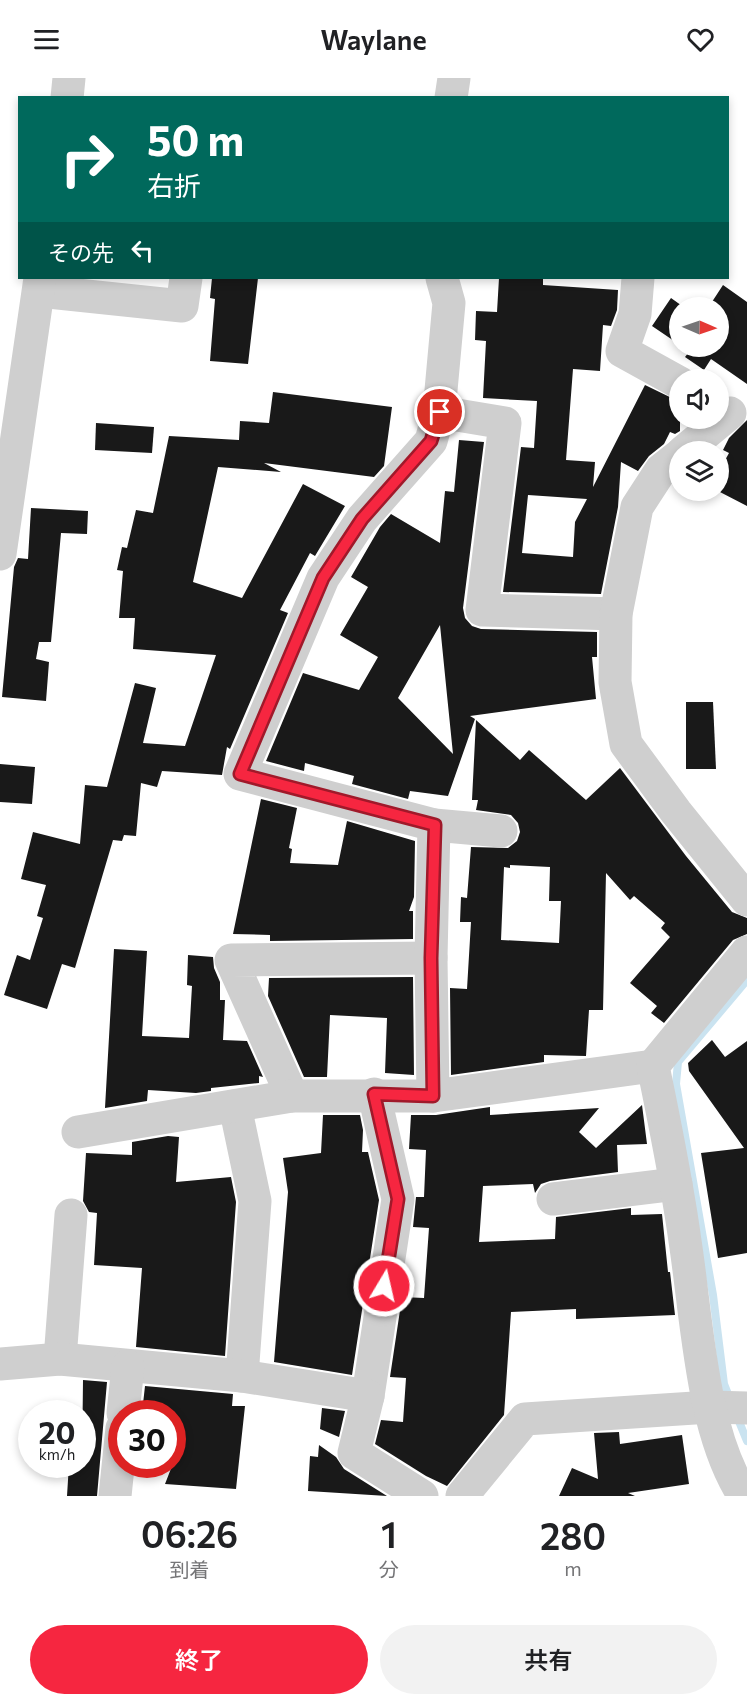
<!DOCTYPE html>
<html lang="ja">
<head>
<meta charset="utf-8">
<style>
	:root { --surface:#fff; --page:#f2f2f2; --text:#202124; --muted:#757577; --accent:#f62640 }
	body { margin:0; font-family:Commissioner,"Noto Sans JP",sans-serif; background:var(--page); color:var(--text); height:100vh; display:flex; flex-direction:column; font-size:22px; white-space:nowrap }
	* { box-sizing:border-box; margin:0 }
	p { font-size:20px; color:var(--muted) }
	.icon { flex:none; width:33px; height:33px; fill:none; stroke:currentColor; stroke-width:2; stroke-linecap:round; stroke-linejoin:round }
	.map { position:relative; height:1418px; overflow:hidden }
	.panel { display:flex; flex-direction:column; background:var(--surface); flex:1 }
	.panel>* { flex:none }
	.top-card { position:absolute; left:18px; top:18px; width:711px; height:183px; border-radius:0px; box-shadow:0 3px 9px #0003; background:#00695c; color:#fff; overflow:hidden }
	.needle { width:39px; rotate:92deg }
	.controls { position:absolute; left:669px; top:219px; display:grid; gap:12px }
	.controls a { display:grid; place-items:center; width:60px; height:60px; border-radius:50%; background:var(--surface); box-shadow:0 3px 9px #0003; font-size:30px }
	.speed { position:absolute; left:18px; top:1322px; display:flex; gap:12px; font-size:30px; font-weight:700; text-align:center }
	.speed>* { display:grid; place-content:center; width:78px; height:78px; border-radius:50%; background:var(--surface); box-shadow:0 3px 9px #0003; line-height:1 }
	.speed small { font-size:15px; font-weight:400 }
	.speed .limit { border:9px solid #d22; background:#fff; color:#111 }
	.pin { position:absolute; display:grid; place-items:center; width:51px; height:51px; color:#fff; margin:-26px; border:3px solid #fff; border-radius:50%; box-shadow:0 2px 6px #0007 }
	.me { position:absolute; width:66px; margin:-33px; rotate:9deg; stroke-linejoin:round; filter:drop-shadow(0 0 4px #0008) }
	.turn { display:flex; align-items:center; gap:21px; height:126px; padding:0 30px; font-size:27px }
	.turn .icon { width:78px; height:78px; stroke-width:2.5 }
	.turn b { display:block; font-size:42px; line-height:51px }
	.then { display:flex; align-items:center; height:57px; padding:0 30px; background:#0003; gap:12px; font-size:22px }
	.eta { display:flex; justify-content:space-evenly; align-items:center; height:102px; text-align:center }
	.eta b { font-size:36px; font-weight:600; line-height:42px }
	.primary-button { display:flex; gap:12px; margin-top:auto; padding:12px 30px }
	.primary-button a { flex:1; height:69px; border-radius:36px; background:var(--accent); color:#fff; font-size:24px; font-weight:600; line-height:69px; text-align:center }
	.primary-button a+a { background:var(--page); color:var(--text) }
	header { display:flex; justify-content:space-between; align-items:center; height:78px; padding:0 30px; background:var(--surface); font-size:27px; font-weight:600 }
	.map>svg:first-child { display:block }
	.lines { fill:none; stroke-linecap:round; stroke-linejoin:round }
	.stream { stroke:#cae3f0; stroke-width:8 }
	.building { fill:#191919; fill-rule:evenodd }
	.minor { stroke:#cfcfcf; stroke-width:33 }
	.route-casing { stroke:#a0192a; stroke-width:15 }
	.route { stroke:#f62640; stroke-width:10 }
</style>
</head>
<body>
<header><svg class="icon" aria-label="menu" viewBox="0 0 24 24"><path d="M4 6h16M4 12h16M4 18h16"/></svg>Waylane<svg class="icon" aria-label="heart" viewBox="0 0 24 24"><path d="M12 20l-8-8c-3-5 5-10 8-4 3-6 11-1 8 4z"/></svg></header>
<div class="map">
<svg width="747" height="1418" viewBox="0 0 747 1418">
	<rect width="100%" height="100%" fill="#fff"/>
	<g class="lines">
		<g class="stream">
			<polyline points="730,1321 724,1306 713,1217 676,1006 678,984 747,902"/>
			<polyline points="736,1336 747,1363"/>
		</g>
	</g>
	<g class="building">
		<polygon points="212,200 258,200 248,286 210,283 215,221 210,220"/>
		<path d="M499,200H543V207L618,212L617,232L611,248L603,247L600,293L573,291L566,382L595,384L593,409L645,307L680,324V353L675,356L670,354L664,366L649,378L638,393L621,384L618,429L601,516L503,514L521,369L534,370L537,323L483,320L486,263L475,262L476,233L497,234ZM528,417L587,421L575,444L573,479L522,475Z"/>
		<polygon points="723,207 747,224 747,306 711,281 704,292 685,279 689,274 682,268 718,268 718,230 708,230"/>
		<polygon points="671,220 685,230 680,230 680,267 652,248"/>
		<polygon points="273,314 392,329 384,388 374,399 264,385 281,394 218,389 193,504 242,520 303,406 345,428 315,478 310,475 280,532 288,535 230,671 227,669 222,697 162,693 157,709 141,705 136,758 124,757 122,763 113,762 75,890 62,886 47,931 4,917 17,877 30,882 43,840 37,838 46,807 21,801 33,754 80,766 85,707 107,709 135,605 156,610 143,665 185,668 216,577 133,571 135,540 119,540 123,493 117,492 122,469 127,470 136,432 153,435 169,358 239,362 240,343 269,345"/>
		<polygon points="747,342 747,428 718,413 718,395 729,375 723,372 729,360"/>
		<polygon points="96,345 154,349 152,375 95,372"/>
		<path d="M459,362L484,364L463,530L465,540L472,548L481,551L597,554V579H592L596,621L470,638L475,641L448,718L410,713L408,721L352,706L354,698L305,685L304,693L266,683L303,595L359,612L378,579L340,557L368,509L351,499L380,449L391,436L440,465L445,413L454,414ZM440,547L447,617L453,676L398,620Z"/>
		<polygon points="31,430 88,433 87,456 61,455 51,564 39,564 36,581 49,584 46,623 2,619 14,489 18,480 28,481"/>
		<polygon points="686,624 713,624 716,691 686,691"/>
		<path d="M476,642L520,682L529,672L586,722L620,690L686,778L732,834L747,840V856L733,862L664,945L651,935L657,928L630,905L670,859L661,850L665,845L634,818L630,822L606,795L603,932H589L586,978L544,977V984L451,997L450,910L467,911L471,844H460L461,819L467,820L471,769L508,770L517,763L520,754L518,745L511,737L476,732L478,722H472ZM510,787L550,789L549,823H561L559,865L501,862L504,789L510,790Z"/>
		<polygon points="0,686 35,689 32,726 0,724"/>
		<polygon points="261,721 297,730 289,770 292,771 290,785 338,787 347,743 415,763 414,819 409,833 413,833 413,861 270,863 270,857 233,856"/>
		<polygon points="114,871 147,873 142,958 189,960 192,908 187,907 188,877 213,879 214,890 220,904 220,922 225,922 223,962 247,963 263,999 259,998 259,1005 211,1010 211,1013 196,1015 148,1012 147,1023 105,1030"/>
		<polygon points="413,899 414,997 385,995 387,940 330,937 327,999 304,999 268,918 269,900"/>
		<polygon points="712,962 725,979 747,963 747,1175 718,1180 701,1075 744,1070 689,993 688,985"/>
		<polygon points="642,1027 647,1066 617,1067 618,1094 550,1103 541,1106 535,1115 533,1106 483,1108 479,1164 555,1161 556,1139 631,1130 631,1137 662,1136 668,1194 670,1194 675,1237 576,1241 576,1231 511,1234 504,1337 447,1408 426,1398 375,1366 381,1342 403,1344 406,1300 390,1299 402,1219 424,1220 429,1150 413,1149 416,1119 424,1119 426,1072 409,1071 411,1037 436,1037 490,1029 490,1037 599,1030 579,1054 596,1070"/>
		<polygon points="323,1037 360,1037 363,1052 362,1074 368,1074 379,1122 352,1297 274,1284 288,1114 283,1080 321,1075"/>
		<polygon points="168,1058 179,1059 176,1104 231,1099 236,1124 225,1278 136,1269 142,1190 94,1187 97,1135 89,1134 83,1123 86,1075 132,1077 132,1064"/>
		<polygon points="83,1302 107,1304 97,1418 67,1418 69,1386 82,1386"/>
		<polygon points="145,1308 233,1316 232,1328 245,1328 236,1411 165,1406 172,1388 172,1335 142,1335"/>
		<polygon points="322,1330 345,1333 339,1359 320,1351"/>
		<polygon points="619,1354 620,1366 682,1357 689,1406 628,1415 635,1418 559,1418 572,1390 598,1401 594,1355"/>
		<polygon points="319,1367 336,1379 344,1391 387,1418 308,1413 310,1378 318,1379"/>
	</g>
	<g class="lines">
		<g class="minor">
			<polyline points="67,20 69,0"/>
			<polyline points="451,20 454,0"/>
			<polyline points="638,200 635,236 622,273 680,305"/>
			<polyline points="39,213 182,228 186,200"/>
			<polyline points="439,334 505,345 482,532 616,536"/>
			<polyline points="683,374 730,335"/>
			<polyline points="680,377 661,392 637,429 616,536 615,604 626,666 676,734 747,822"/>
			<polyline points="0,476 40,200"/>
			<polyline points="434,747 501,753"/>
			<polyline points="374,1016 398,1121 368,1318 354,1375 422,1418"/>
			<polyline points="292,1018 231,882 431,880"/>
			<polyline points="433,1018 431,880 434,747 240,696 323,500 362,441 431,363 439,334 449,225 442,200"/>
			<polyline points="235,1028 255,1123 242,1298"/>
			<polyline points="78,1054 292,1018 433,1018 653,988"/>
			<polyline points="553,1121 676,1106"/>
			<polyline points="60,1281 71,1137"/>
			<polyline points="0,1286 60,1281 242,1298 368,1318"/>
			<polyline points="123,1335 128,1288"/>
			<polyline points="115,1418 122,1350"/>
			<polyline points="462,1418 525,1341 710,1329 747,1330"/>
			<path d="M744,1418C701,1353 697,1240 685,1163C677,1104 665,1046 653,988L747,874"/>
		</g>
	</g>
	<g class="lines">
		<g class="route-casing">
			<polyline id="route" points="384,1208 398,1121 374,1016 433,1018 431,880 435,747 240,696 323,500 362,441 431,363 440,334"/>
		</g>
		<use href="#route" class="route"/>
	</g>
</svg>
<div class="controls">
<a><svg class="needle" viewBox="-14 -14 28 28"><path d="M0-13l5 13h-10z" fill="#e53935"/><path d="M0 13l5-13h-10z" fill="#757577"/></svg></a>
<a><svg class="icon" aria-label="sound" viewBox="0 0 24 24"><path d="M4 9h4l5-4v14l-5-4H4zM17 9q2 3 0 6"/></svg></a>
<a><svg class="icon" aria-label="layers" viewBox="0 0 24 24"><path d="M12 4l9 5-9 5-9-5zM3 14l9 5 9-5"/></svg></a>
</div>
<div class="speed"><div>20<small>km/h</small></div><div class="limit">30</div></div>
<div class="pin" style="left:440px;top:334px;background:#d93025"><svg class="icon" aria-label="arrive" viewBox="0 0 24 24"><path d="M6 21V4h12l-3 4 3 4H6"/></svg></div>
<svg class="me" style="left:384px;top:1208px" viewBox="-20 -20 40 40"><circle r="17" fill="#f62640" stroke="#fff" stroke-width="3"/><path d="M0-11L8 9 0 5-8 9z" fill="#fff"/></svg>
<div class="top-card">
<div class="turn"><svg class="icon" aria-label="right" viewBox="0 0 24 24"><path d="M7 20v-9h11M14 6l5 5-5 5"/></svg><div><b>50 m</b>右折</div></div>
<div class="then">その先<svg class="icon" aria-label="left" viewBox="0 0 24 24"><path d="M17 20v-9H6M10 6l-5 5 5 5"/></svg></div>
</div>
</div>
<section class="panel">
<div class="eta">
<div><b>06:26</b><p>到着</p></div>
<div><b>1</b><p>分</p></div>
<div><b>280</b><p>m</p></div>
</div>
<div class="primary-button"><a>終了</a><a>共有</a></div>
</section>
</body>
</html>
